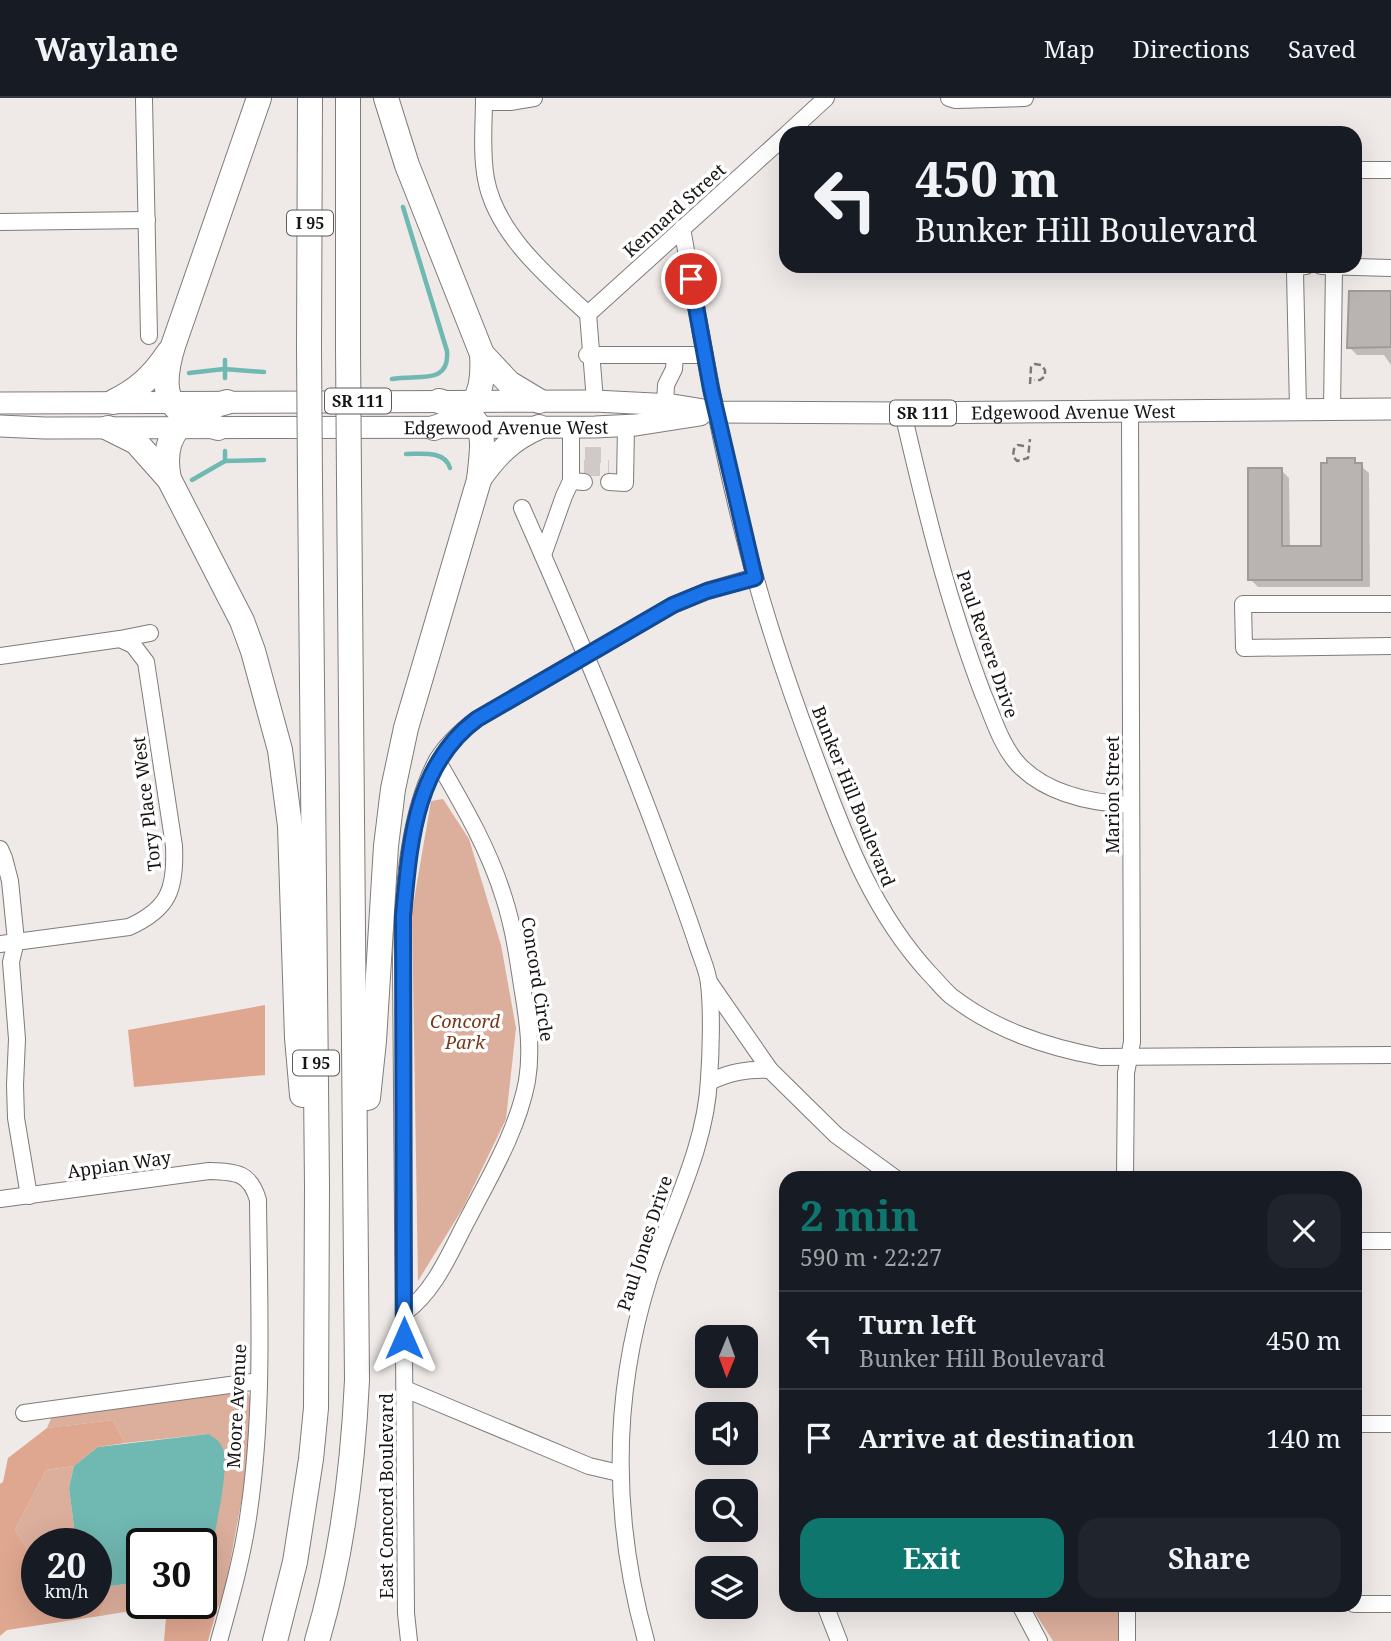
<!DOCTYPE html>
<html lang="en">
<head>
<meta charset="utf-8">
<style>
	:root { --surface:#171b24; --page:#20242c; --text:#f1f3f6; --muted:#9ea1a6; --line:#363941; --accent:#0f766e }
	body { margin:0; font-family:"Noto Serif",serif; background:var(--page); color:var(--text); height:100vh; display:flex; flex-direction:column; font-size:26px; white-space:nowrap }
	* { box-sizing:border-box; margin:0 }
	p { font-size:23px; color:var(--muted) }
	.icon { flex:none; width:38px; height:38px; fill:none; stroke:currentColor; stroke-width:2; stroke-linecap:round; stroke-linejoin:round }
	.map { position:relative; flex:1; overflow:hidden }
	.drawer { position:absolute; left:779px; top:1073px; width:583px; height:441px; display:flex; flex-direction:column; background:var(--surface); border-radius:21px; box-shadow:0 7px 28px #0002 }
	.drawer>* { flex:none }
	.hud { position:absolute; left:779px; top:28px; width:583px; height:147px; border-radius:21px; box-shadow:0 7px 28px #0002; background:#171b24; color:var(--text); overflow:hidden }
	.needle { width:46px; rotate:181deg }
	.tools { position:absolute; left:695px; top:1227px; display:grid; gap:14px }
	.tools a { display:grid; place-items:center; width:63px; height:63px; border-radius:14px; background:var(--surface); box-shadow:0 7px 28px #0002; font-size:35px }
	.speed { position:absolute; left:21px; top:1430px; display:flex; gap:14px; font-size:35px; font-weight:700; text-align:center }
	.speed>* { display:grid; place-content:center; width:91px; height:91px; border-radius:50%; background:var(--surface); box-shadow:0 7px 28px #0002; line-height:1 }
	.speed small { font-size:18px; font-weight:400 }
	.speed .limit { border:4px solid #111; border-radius:10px; background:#fff; color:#111 }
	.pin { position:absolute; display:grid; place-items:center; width:60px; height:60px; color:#fff; margin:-30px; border:4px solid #fff; border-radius:50%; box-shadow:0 2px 7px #0007 }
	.me { position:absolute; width:77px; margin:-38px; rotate:0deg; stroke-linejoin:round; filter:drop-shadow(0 0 5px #0008) }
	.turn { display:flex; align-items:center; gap:24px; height:147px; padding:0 21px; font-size:32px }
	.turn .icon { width:91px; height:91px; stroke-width:2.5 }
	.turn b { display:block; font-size:49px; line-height:60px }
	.round { display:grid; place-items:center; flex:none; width:74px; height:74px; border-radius:21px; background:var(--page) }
	.head { display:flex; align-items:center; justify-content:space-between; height:119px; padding:0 21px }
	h1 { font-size:42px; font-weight:700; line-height:52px; color:var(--accent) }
	.button { display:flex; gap:14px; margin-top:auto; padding:14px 21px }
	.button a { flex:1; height:80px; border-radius:21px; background:var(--accent); color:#fff; font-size:28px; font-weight:700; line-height:80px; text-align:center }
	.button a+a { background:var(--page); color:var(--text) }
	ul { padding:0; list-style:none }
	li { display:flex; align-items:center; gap:21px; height:98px; padding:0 21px; border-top:2px solid var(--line) }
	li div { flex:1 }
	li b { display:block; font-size:26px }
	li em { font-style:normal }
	header { display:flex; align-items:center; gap:42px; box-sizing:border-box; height:98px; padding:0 35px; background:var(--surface); border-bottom:2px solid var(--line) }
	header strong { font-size:33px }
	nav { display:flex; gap:38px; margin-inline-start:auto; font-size:24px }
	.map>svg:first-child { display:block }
	.green { fill:#dcae9c }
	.forest { fill:#dfa790 }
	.water { fill:#70b8b2 }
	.shadow { fill:#0003 }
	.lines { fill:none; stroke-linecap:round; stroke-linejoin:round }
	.stream { stroke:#70b8b2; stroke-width:4.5 }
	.building { fill:#b9b4b2; stroke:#9f9a98; stroke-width:2 }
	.minor-tunnel { stroke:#cfcac8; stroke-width:16; stroke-dasharray:16 8; stroke-linecap:butt }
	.minor-casing { stroke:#7f7b79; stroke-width:18 }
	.major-casing { stroke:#7f7b79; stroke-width:23 }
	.highway-casing { stroke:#7f7b79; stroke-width:26 }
	.path { stroke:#7d7978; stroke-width:2.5; stroke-dasharray:7 3.5; stroke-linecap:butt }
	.minor { stroke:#fff; stroke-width:16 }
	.major { stroke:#fff; stroke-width:21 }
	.highway { stroke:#fff; stroke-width:24 }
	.highway-bridge-casing { stroke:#7f7b79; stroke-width:26; stroke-linecap:butt }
	.highway-bridge { stroke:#fff; stroke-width:24 }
	.route-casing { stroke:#114b97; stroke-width:18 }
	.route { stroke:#1a73e8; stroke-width:12 }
	.labels { text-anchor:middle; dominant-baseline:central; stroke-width:7; stroke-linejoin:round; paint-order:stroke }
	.shield { fill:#fff; stroke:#5d5b5a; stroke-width:2 }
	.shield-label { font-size:16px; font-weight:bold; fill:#171514 }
	.street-label { font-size:18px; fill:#171514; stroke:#fff }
	.park-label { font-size:18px; font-style:italic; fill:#793616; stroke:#fff }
</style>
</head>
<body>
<header>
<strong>Waylane</strong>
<nav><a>Map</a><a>Directions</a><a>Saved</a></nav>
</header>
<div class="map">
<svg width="1391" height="1543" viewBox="0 0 1391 1543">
	<rect width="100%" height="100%" fill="#efeae8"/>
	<g class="green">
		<polygon points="443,701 469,741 501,847 516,930 506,1021 463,1110 418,1183 412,814 431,703"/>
		<polygon points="240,1291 247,1294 252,1303 247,1373 224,1497 217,1511 211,1499 201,1500 201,1470 210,1460 208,1336 125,1345 113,1322 47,1330 52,1318"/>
		<polygon points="74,1368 69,1390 76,1445 37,1446 37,1453 27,1450 15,1432 46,1372"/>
		<polygon points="142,1484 142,1505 180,1505 100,1518 110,1488"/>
		<polygon points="1030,1507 1118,1507 1118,1543 1053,1543"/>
	</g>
	<g class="forest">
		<polygon points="265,907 265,977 134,989 128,932"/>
		<polygon points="113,1322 125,1345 98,1349 74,1368 46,1372 15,1432 27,1450 37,1453 37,1505 96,1505 96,1487 110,1488 100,1518 7,1532 0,1538 0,1386 3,1384 8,1360 47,1330"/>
		<polygon points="211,1498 217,1511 208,1543 164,1543 167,1508 201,1505 201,1501"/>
	</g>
	<path class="water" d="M208,1336C215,1340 220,1343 223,1351C230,1371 214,1436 210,1460L201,1470V1446H142V1484L110,1488L96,1487V1446L76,1445L69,1390L74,1368L98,1349Z"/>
	<g class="shadow">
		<polygon points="1391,194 1391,267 1384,257 1357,257 1349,249"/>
		<polygon points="1354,362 1369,375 1370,489 1258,489 1250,481 1281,372 1289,380 1290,450 1322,450 1329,367"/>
	</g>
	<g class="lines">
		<g class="stream">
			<polyline points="189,275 224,271 264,274"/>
			<polyline points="225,280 225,262"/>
			<path d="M392,281C417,276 450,288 447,253L403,109"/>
			<path d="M406,356C421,356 445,352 450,370"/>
			<polyline points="225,363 225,353"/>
			<polyline points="192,382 225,363 264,362"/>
		</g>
	</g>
	<g class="building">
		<polygon points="1349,193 1391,193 1391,249 1347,250"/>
		<polygon points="1327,360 1355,360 1355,365 1362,365 1362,482 1248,482 1248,370 1282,370 1282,448 1321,448 1321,365 1327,365"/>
	</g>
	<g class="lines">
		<g class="minor-tunnel">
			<polyline points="585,357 608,357"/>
			<polyline points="584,370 609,370"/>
		</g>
		<g class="minor-casing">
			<g id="minor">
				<path d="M484,0C484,26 481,55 486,81C496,136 549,180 588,216"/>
				<polyline points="949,0 956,2 1025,0"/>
				<polyline points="144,2 149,238"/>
				<polyline points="484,4 510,4 534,0"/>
				<polyline points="788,35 826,0"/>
				<polyline points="1354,72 1391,72"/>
				<polyline points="0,124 147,122"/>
				<path d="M682,130C703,248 723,366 756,482C774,546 796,609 820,672C847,745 875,816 929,875C936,882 943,891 951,898C995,932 1046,949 1100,959L1391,957"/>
				<polyline points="1321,168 1391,170"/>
				<polyline points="588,216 786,37"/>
				<polyline points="588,216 595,303"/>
				<polyline points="587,257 705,257"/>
				<polyline points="665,306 666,287 674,271 675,257"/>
				<polyline points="1298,311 1295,174 1296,169 1306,168"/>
				<polyline points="1332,311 1334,169"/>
				<path d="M903,315C925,410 948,504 983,596C993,619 1001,648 1019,667C1047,696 1091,705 1131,707"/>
				<polyline points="571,329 571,383 584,384"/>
				<polyline points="609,384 625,385 626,328"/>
				<path d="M522,410C573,525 622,639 665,757C676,786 687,816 697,846C701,859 708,873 709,886C712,912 711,954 709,981C706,1050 670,1115 649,1180C611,1301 612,1421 646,1543"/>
				<polyline points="543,457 564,398 571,383"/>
				<polyline points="1391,506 1243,506 1244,550 1391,548"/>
				<polyline points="0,558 120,541 150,535"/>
				<polyline points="0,751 4,760 10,783 16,843 11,864 17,941 15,987 16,1020 29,1098"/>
				<path d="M0,846L129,829C169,811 176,791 174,748L146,564L133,547L120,541"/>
				<polyline points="709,884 770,972 836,1037 895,1080"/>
				<path d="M709,984C730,974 747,971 770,972"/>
				<polyline points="1125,1080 1126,975 1132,944 1130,313"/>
				<path d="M0,1101L209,1073C236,1074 250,1074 258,1102C259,1206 264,1310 249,1413C243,1457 231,1500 219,1543"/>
				<polyline points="1354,1143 1391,1143"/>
				<path d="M404,1215C437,1192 452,1149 471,1115C493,1073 518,1030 527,983C532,953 528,924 523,894C518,862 514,831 504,800C489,751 463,707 437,662"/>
				<polyline points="405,1291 589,1368 619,1375"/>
				<polyline points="24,1315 259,1283"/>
				<polyline points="1354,1326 1391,1326"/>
				<polyline points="1354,1506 1391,1506"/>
				<polyline points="825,1507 839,1543"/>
				<polyline points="1020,1507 1039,1543"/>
				<polyline points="1127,1507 1127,1543"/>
				<path d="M409,1543L406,1515L401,861C403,800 407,719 436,664C446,646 461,633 477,621L673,507L707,493L755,479"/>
			</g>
		</g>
		<g class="major-casing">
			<g id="major">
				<path id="s1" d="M0,305L595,303L673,307L716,314L903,315L1391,311"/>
				<path id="s2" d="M0,328L45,330L595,329L636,327L700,317"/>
			</g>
		</g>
		<g class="highway-casing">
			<g id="highway">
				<path d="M386,0L407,67L482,256C485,298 474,317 434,330"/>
				<polyline points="309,249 310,0"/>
				<polyline points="348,249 348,0"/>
				<polyline points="482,256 509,285 539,303"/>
				<path d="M113,304C138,292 153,278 169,254"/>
				<path d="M227,304C186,315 159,334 169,381L242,523L253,553L280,652L290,728L297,940L302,997"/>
				<polyline points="108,330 136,344 168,380"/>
				<path d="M218,330C167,316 158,298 173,248L259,0"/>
				<path d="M479,381C496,357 511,341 539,329"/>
				<path d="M368,1000L374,943L386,748L393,691L406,630L479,382C484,336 489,319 439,303"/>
				<polyline points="275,1543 295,1464 311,1361 316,1310 317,1088 310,383"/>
				<path d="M317,1543C342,1459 353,1369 357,1282L349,382"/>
			</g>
		</g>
		<g class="path">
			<polyline points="1030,286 1031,269 1035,266 1041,267 1045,272 1045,278 1040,282 1034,282"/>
			<polyline points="1024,348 1018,347 1014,351 1013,358 1017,363 1028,360 1030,341"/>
		</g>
		<use href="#minor" class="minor"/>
		<use href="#major" class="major"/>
		<use href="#highway" class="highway"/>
		<g class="highway-bridge-casing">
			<g id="highway-bridge">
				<polyline points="309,249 310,383"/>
				<polyline points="348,249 349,382"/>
			</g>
		</g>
		<use href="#highway-bridge" class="highway-bridge"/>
	</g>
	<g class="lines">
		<g class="route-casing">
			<path id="route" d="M404,1240L403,818C410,746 414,668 477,621L673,507L707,493L755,480L711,291L691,181"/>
		</g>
		<use href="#route" class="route"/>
	</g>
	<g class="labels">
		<g class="shield">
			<rect x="287" y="112.5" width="46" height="25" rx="5"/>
			<rect x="325" y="290.5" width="66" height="25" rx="5"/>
			<rect x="890" y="302.5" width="66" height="25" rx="5"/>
			<rect x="293" y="952.5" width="46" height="25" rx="5"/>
		</g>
		<g class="shield-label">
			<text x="310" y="125">I 95</text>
			<text x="358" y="303">SR 111</text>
			<text x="923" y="315">SR 111</text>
			<text x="316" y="965">I 95</text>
		</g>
		<g class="street-label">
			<text transform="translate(674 112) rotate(-42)">Kennard Street</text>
			<text stroke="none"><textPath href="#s1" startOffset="1074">Edgewood Avenue West</textPath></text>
			<text stroke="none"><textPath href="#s2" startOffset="506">Edgewood Avenue West</textPath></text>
			<text transform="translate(988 546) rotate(71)">Paul Revere Drive</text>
			<text transform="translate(1112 697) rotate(-90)">Marion Street</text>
			<text transform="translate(854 698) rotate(68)">Bunker Hill Boulevard</text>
			<text transform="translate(146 706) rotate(-97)">Tory Place West</text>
			<text transform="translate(538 881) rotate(81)">Concord Circle</text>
			<text transform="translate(119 1066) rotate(-8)">Appian Way</text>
			<text transform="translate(644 1145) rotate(-72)">Paul Jones Drive</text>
			<text transform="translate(236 1308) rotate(-87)">Moore Avenue</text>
			<text transform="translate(386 1398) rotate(-90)">East Concord Boulevard</text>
		</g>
		<g class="park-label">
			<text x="465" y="923">Concord<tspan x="465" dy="21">Park</tspan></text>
		</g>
	</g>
</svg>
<div class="tools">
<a><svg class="needle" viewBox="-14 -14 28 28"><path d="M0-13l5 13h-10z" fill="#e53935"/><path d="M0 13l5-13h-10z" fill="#9ea1a6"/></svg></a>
<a><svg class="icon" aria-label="sound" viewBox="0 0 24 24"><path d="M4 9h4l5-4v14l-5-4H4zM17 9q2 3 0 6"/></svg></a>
<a><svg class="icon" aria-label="search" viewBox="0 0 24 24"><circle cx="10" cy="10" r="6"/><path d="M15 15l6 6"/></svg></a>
<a><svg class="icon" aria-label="layers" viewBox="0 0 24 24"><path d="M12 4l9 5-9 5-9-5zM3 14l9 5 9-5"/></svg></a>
</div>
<div class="speed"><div>20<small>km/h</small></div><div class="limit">30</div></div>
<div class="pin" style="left:691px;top:181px;background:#d93025"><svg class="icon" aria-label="arrive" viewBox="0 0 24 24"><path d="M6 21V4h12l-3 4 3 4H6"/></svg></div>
<svg class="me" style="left:404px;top:1240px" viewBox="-20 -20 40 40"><path d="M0-17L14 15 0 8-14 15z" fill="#1a73e8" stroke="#fff" stroke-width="4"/></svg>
<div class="hud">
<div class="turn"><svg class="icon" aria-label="left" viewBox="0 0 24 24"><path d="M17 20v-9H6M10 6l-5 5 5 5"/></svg><div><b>450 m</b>Bunker Hill Boulevard</div></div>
</div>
<section class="drawer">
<div class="head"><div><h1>2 min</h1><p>590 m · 22:27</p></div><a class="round"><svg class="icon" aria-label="close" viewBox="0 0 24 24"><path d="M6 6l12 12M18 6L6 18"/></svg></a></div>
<ul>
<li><svg class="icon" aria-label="left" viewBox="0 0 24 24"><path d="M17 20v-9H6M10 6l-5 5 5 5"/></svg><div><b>Turn left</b><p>Bunker Hill Boulevard</p></div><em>450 m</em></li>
<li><svg class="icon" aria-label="arrive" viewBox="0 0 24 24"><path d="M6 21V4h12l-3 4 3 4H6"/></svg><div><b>Arrive at destination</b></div><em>140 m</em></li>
</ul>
<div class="button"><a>Exit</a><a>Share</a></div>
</section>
</div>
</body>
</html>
